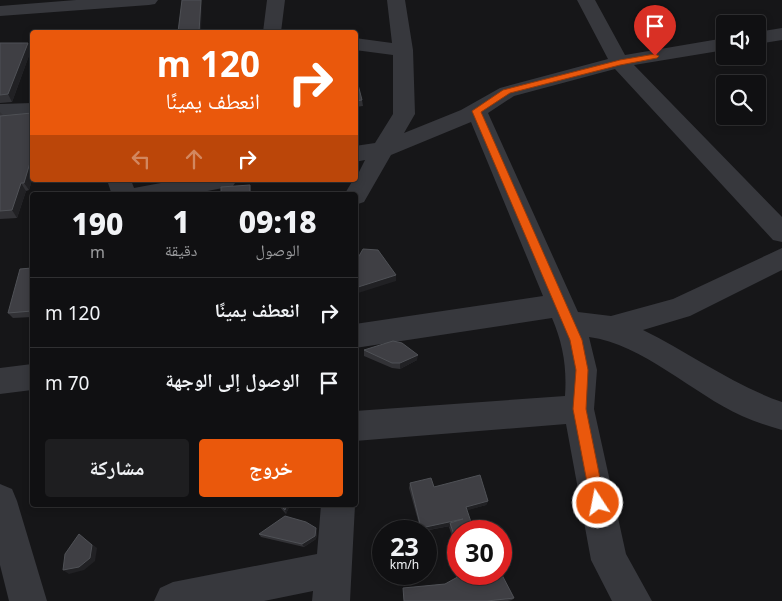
<!DOCTYPE html>
<html lang="ar">
<head>
<meta charset="utf-8">
<style>
	:root { --surface:#101012; --page:#1e1e20; --text:#f1f3f6; --muted:#9c9d9f; --line:#303032; --accent:#ea580c }
	body { margin:0; font-family:"Noto Sans","Noto Naskh Arabic",sans-serif; background:var(--page); color:var(--text); direction:rtl; height:100vh; display:flex; flex-direction:column; font-size:19px; white-space:nowrap }
	* { box-sizing:border-box; margin:0 }
	p { font-size:16px; color:var(--muted) }
	.icon { flex:none; width:28px; height:28px; fill:none; stroke:currentColor; stroke-width:2; stroke-linecap:round; stroke-linejoin:round }
	.map { position:relative; flex:1; overflow:hidden; direction:ltr }
	.drawer { position:absolute; left:30px; top:192px; width:328px; height:315px; display:flex; flex-direction:column; background:var(--surface); border-radius:5px; box-shadow:0 2px 8px #0003,0 0 0 1px var(--line); direction:rtl }
	.drawer>* { flex:none }
	.hud { position:absolute; left:30px; top:30px; width:328px; height:152px; border-radius:5px; box-shadow:0 2px 8px #0003,0 0 0 1px var(--line); direction:rtl; background:#ea580c; color:#fff; overflow:hidden }
	.tools { position:absolute; left:716px; top:15px; display:grid; gap:10px }
	.tools a { display:grid; place-items:center; width:50px; height:50px; border-radius:5px; background:var(--surface); box-shadow:0 2px 8px #0003,0 0 0 1px var(--line); font-size:25px }
	.speed { position:absolute; left:372px; top:520px; display:flex; gap:10px; font-size:25px; font-weight:700; text-align:center }
	.speed>* { display:grid; place-content:center; width:65px; height:65px; border-radius:50%; background:var(--surface); box-shadow:0 2px 8px #0003,0 0 0 1px var(--line); line-height:1 }
	.speed small { font-size:12px; font-weight:400 }
	.speed .limit { border:8px solid #d22; background:#fff; color:#111 }
	.pin { position:absolute; display:grid; place-items:center; width:42px; height:42px; color:#fff; margin:-51px -21px; border-radius:50% 50% 50% 0; rotate:-45deg; box-shadow:0 0 5px #0007 }
	.pin .icon { rotate:45deg }
	.me { position:absolute; width:55px; margin:-28px; rotate:349deg; stroke-linejoin:round; filter:drop-shadow(0 0 4px #0008) }
	.turn { display:flex; align-items:center; gap:18px; height:105px; padding:0 15px; font-size:22px }
	.turn .icon { width:65px; height:65px; stroke-width:2.5 }
	.turn b { display:block; font-size:35px; line-height:42px }
	.lanes { display:flex; align-items:center; height:48px; padding:0 15px; background:#0003; justify-content:center; gap:25px; direction:ltr }
	.lanes .off { opacity:.35 }
	.eta { display:flex; justify-content:space-evenly; align-items:center; height:85px; text-align:center }
	.eta b { font-size:30px; font-weight:800; line-height:35px }
	.button { display:flex; gap:10px; margin-top:auto; padding:10px 15px }
	.button a { flex:1; height:58px; border-radius:5px; background:var(--accent); color:#fff; font-size:20px; font-weight:800; line-height:58px; text-align:center }
	.button a+a { background:var(--page); color:var(--text) }
	ul { padding:0; list-style:none }
	li { display:flex; align-items:center; gap:15px; height:70px; padding:0 15px; border-top:1px solid var(--line) }
	li div { flex:1 }
	li b { display:block; font-size:19px }
	li em { font-style:normal }
	.map>svg:first-child { display:block }
	.lines { fill:none; stroke-linecap:round; stroke-linejoin:round }
	.street { fill:#37383d; fill-rule:evenodd }
	.wall { fill:#323236 }
	.shaded-wall { fill:#212124 }
	.building { fill:#3f3f44; stroke:#4f5156 }
	.route { fill:#ea580c; stroke:#983908 }
</style>
</head>
<body>
<div class="map">
<svg width="782" height="601" viewBox="0 0 782 601">
	<rect width="100%" height="100%" fill="#161618"/>
	<g class="lines">
		<g class="street">
			<polygon points="76,0 158,0 155,4 149,5 0,16 0,6"/>
			<polygon points="267,0 285,0 281,32 263,32"/>
			<path d="M387,0H405L413,50L415,114L404,133L461,110L500,88L608,59L577,0H595L625,55L725,38V50L634,65L782,217V242L773,240L615,69L514,96L488,113L578,312L611,316L673,299L782,248V270L690,316L643,330C688,352 735,386 782,402V430C769,426 755,422 742,416C693,394 643,344 589,337L597,370L594,409L626,554L652,601H612L591,560L566,424L355,441V411L565,396C567,367 563,344 552,318L355,348V324L543,296L471,122L391,155L364,202L355,205V195H344L353,180H355L365,160L355,162V146L375,143L393,114V55L355,50V38L392,43Z"/>
			<polygon points="782,28 782,40 758,44 758,32"/>
			<polygon points="32,103 32,117 0,118 0,104"/>
			<polygon points="107,180 131,180 134,188 177,180 237,180 233,186 187,195 112,195"/>
			<polygon points="32,364 32,390 0,394 0,368"/>
			<polygon points="0,484 12,489 17,501 47,601 9,601 0,565"/>
			<polygon points="321,505 355,505 350,601 312,601 313,591 264,601 154,601 160,588 173,582 317,554"/>
		</g>
	</g>
	<g class="wall">
		<polygon points="28,43 31,50 12,102 0,103 0,44"/>
		<polygon points="355,73 362,100 363,106 355,107"/>
		<polygon points="0,112 3,115 32,113 32,180 29,190 26,191 17,218 0,219"/>
		<polygon points="32,268 32,317 13,318 8,313"/>
		<polygon points="364,350 417,360 400,369 392,368 364,356"/>
		<polygon points="410,483 488,501 486,505 467,510 459,531 459,557 449,527 450,526 424,531 421,531 409,488"/>
		<polygon points="278,505 290,505 286,514"/>
		<polygon points="317,532 316,539 304,547 261,537 259,534"/>
		<polygon points="445,584 514,598 512,600 508,601 404,601 403,588"/>
	</g>
	<g class="shaded-wall">
		<polygon points="201,0 202,0 201,32 199,32"/>
		<polygon points="28,43 31,50 12,102 8,94"/>
		<polygon points="32,156 32,180 29,190 24,183"/>
		<polygon points="21,183 26,191 17,218 12,210"/>
		<polygon points="250,185 251,192 251,195 250,195"/>
		<polygon points="396,275 396,281 355,294 355,288"/>
		<polygon points="418,355 417,360 400,369 400,363"/>
		<polygon points="488,501 486,505 465,511 466,507"/>
		<polygon points="287,505 290,505 286,514 285,510"/>
		<polygon points="463,519 450,523 450,526 421,531 421,528"/>
		<polygon points="316,528 317,532 316,539 304,547 302,544"/>
		<polygon points="79,534 97,548 95,561 84,570 69,574 63,570"/>
	</g>
	<g class="building">
		<polygon points="182,0 201,0 199,32 178,32"/>
		<polygon points="0,43 28,43 8,94 0,95"/>
		<polygon points="355,73 362,100 355,101"/>
		<polygon points="32,113 32,156 24,183 21,183 12,210 0,211 0,116"/>
		<polygon points="250,185 250,195 221,195 221,187"/>
		<polygon points="363,249 378,250 396,275 355,288 355,263"/>
		<polygon points="32,268 32,311 8,313 20,269"/>
		<polygon points="393,341 402,343 418,355 400,363 392,363 364,350"/>
		<polygon points="480,475 488,501 466,507 474,531 459,531 459,550 450,523 463,519 421,528 410,483 431,478 434,487"/>
		<polygon points="280,505 287,505 285,510"/>
		<polygon points="285,516 306,522 316,528 315,536 302,544 259,534"/>
		<polygon points="79,534 92,545 90,558 79,567 63,570 65,554"/>
		<polygon points="501,573 514,598 487,601 404,601 403,588 445,584 463,574 501,574"/>
	</g>
	<polygon class="route" points="655,54 659,56 657,58 620,65 510,93 481,112 582,340 588,370 586,409 605,503 603,508 598,510 593,508 591,503 573,409 576,370 570,340 472,111 503,90 620,60"/>
</svg>
<div class="tools">
<a><svg class="icon" aria-label="sound" viewBox="0 0 24 24"><path d="M4 9h4l5-4v14l-5-4H4zM17 9q2 3 0 6"/></svg></a>
<a><svg class="icon" aria-label="search" viewBox="0 0 24 24"><circle cx="10" cy="10" r="6"/><path d="M15 15l6 6"/></svg></a>
</div>
<div class="speed"><div>23<small>km/h</small></div><div class="limit">30</div></div>
<div class="pin" style="left:655px;top:56px;background:#d93025"><svg class="icon" aria-label="arrive" viewBox="0 0 24 24"><path d="M6 21V4h12l-3 4 3 4H6"/></svg></div>
<svg class="me" style="left:598px;top:503px" viewBox="-20 -20 40 40"><circle r="17" fill="#ea580c" stroke="#fff" stroke-width="3"/><path d="M0-11L8 9 0 5-8 9z" fill="#fff"/></svg>
<div class="hud">
<div class="turn"><svg class="icon" aria-label="right" viewBox="0 0 24 24"><path d="M7 20v-9h11M14 6l5 5-5 5"/></svg><div><b>120 m</b>انعطف يمينًا</div></div>
<div class="lanes"><svg class="icon off" aria-label="left" viewBox="0 0 24 24"><path d="M17 20v-9H6M10 6l-5 5 5 5"/></svg><svg class="icon off" aria-label="ahead" viewBox="0 0 24 24"><path d="M12 20V5M6 11l6-6 6 6"/></svg><svg class="icon" aria-label="right" viewBox="0 0 24 24"><path d="M7 20v-9h11M14 6l5 5-5 5"/></svg></div>
</div>
<section class="drawer">
<div class="eta">
<div><b>09:18</b><p>الوصول</p></div>
<div><b>1</b><p>دقيقة</p></div>
<div><b>190</b><p>m</p></div>
</div>
<ul>
<li><svg class="icon" aria-label="right" viewBox="0 0 24 24"><path d="M7 20v-9h11M14 6l5 5-5 5"/></svg><div><b>انعطف يمينًا</b></div><em>120 m</em></li>
<li><svg class="icon" aria-label="arrive" viewBox="0 0 24 24"><path d="M6 21V4h12l-3 4 3 4H6"/></svg><div><b>الوصول إلى الوجهة</b></div><em>70 m</em></li>
</ul>
<div class="button"><a>خروج</a><a>مشاركة</a></div>
</section>
</div>
</body>
</html>
